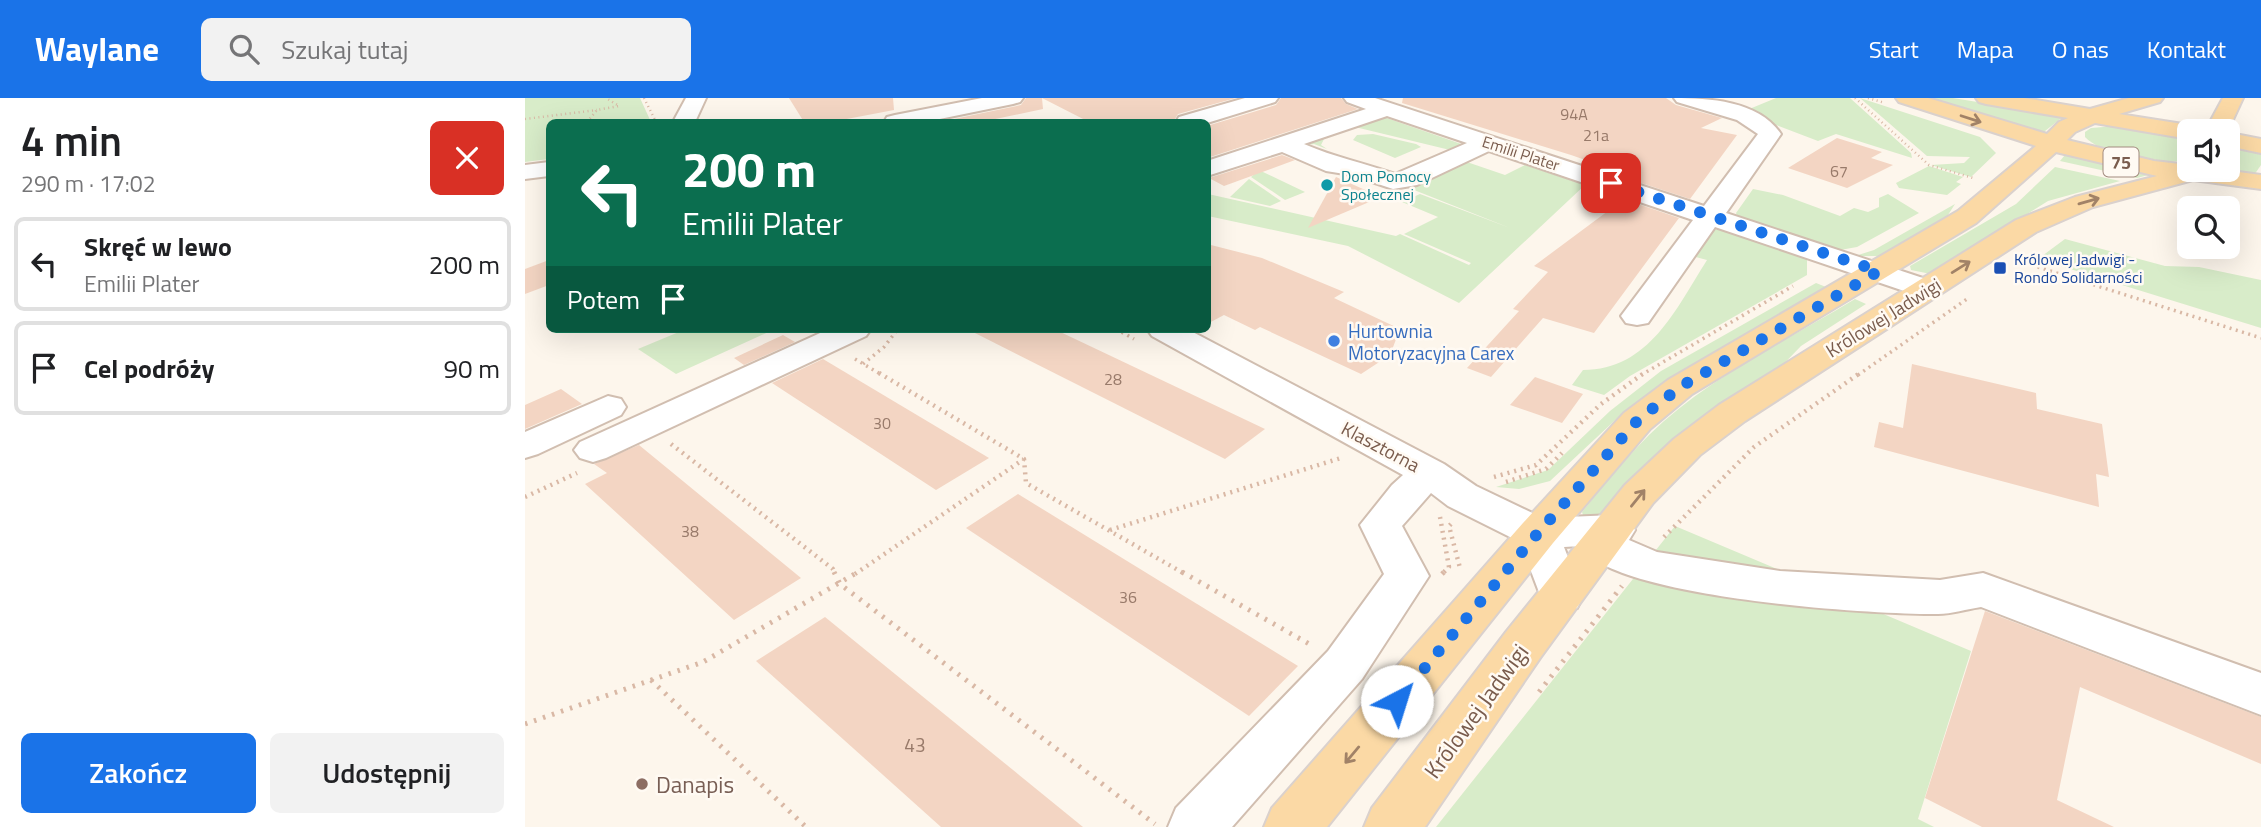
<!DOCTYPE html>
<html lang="pl">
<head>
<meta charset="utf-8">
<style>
	:root { --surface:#fff; --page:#f2f2f2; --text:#202124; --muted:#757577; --line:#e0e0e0; --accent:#1a73e8 }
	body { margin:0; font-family:"Titillium Web",sans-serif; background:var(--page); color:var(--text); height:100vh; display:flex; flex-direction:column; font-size:26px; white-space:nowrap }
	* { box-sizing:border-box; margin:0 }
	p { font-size:23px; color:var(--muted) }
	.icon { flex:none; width:38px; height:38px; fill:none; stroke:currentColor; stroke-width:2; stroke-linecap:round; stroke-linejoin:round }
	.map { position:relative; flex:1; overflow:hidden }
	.details { display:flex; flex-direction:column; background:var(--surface); width:525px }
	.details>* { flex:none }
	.banner { position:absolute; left:21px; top:21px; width:665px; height:214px; border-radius:10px; box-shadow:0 7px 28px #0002; background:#0b6e4f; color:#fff; overflow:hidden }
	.controls { position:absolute; left:1652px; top:21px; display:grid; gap:14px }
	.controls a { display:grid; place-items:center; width:63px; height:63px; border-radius:10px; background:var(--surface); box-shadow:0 7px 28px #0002; font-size:35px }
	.pin { position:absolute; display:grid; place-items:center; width:60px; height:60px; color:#fff; margin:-30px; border-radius:14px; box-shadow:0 4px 10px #0006 }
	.me { position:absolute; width:77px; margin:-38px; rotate:40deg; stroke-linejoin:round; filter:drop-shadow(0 0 5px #0008) }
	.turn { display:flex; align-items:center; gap:24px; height:147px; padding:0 21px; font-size:32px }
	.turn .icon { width:91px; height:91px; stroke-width:2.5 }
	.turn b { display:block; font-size:49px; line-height:60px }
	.then { display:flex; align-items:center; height:66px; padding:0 21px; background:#0003; gap:14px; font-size:26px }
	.round { display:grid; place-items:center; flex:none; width:74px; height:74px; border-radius:10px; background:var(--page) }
	.overview { display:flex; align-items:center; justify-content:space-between; height:119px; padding:0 21px }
	h1 { font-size:42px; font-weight:600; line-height:52px }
	.action { display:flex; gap:14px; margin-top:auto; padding:14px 21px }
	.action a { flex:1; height:80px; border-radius:10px; background:var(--accent); color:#fff; font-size:28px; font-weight:600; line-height:80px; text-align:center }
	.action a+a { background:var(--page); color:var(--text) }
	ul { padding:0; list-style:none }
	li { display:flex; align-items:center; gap:21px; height:94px; margin:0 14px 10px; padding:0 7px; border:4px solid var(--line); border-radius:10px }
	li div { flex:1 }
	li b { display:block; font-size:26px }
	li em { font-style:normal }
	header { display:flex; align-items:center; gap:42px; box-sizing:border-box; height:98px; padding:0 35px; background:var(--accent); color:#fff }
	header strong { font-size:33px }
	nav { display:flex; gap:38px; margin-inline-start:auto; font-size:24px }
	.search { width:490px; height:63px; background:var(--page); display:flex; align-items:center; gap:18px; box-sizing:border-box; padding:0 24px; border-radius:10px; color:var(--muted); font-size:26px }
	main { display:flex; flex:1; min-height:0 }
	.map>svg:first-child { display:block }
	.green { fill:#d8ecc9 }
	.building { fill:#f3d5c3 }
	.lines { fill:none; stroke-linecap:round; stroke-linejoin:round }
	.minor-casing { stroke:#d1beb0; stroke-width:4 }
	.major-casing { stroke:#dad1cd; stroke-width:4 }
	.path-far3 { stroke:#d9b8a5; stroke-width:2.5; stroke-dasharray:1 3.5; stroke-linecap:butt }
	.path-far2 { stroke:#d9b8a5; stroke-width:3.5; stroke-dasharray:2 4.5; stroke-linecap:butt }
	.path-far1 { stroke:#d9b8a5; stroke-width:4.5; stroke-dasharray:2 5; stroke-linecap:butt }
	.path { stroke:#d9b8a5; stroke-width:5; stroke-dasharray:2.5 7; stroke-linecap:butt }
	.minor { fill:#fff; fill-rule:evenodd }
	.major { fill:#fbd9a5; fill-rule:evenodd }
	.oneway { stroke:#a18267 }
	.route { stroke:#1a73e8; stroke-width:12; stroke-dasharray:0 21.6 }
	.culture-dot { fill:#0f9aa8; stroke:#fffaf3; stroke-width:2.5 }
	.transit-dot { fill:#1a4fb4; stroke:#fffaf3; stroke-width:2.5 }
	.shop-dot { fill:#3f7fe0; stroke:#fffaf3; stroke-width:2.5 }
	.education-dot { fill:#8d6e63; stroke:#fffaf3; stroke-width:2.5 }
	.labels { text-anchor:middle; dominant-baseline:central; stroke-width:5; stroke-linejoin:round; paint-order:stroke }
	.number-label { font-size:16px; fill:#987a6a }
	.far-street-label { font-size:16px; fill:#7a5c4d; stroke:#fffaf3 }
	.far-culture-label { font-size:16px; fill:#0d838f; stroke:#fffaf3; text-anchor:start }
	.far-transit-label { font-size:16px; fill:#164399; stroke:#fffaf3; text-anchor:start }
	.shield { fill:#fffaf3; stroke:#a28b7f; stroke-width:2 }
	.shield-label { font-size:18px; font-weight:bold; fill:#7a5c4d }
	.street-label { font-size:19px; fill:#7a5c4d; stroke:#fffaf3 }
	.shop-label { font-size:19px; fill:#366cbe; stroke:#fffaf3; text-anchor:start }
	.near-number-label { font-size:19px; fill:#987a6a }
	.near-street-label { font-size:23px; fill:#7a5c4d; stroke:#fffaf3 }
	.near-education-label { font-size:23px; fill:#785e54; stroke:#fffaf3; text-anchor:start }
</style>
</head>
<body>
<header>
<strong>Waylane</strong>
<div class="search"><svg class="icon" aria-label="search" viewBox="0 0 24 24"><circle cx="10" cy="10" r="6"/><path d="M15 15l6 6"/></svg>Szukaj tutaj</div>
<nav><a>Start</a><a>Mapa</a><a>O nas</a><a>Kontakt</a></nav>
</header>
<main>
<section class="details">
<div class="overview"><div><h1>4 min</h1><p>290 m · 17:02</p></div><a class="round" style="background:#d93025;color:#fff"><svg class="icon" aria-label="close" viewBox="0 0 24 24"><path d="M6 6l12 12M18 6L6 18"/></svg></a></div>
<ul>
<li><svg class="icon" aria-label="left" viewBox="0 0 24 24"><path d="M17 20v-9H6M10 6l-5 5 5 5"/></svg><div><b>Skręć w lewo</b><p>Emilii Plater</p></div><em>200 m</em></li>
<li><svg class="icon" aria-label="arrive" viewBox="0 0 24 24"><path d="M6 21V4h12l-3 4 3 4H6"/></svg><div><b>Cel podróży</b></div><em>90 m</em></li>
</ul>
<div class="action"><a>Zakończ</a><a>Udostępnij</a></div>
</section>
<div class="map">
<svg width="1736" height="729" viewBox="0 0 1736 729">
	<rect width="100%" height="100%" fill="#fdf6ec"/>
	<g class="green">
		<polygon points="0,0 115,0 126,24 24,24 24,61 0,64"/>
		<polygon points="1251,0 1325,0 1386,55 1387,60 1311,36 1293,43 1217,14"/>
		<polygon points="1335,0 1455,39 1471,55 1446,79 1406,67 1439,65 1445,59 1402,58"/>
		<polygon points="1400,0 1428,0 1539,18 1515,37"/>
		<polygon points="853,17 942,48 925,52 830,29 799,41 796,47 802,51 789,46 776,48 780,42"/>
		<path d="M1591,28C1616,32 1643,34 1664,47V61C1640,69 1578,58 1560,39V34L1566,30Z"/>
		<polygon points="848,36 891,46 896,49 870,60 828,42 832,37"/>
		<polygon points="1716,49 1736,53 1736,67 1729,77 1702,74 1713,63"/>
		<polygon points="1540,57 1627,76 1612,80 1535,63"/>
		<polygon points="939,63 980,77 1000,67 1060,87 934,205 823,148 683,118 683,96 871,138 875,136 944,167 946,165 879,136 913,119 877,104 895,96 985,130 884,90"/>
		<polygon points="1404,68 1438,79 1431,84 1436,86 1422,97 1374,90 1371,85"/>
		<polygon points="1530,69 1595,83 1523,103 1406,176 1386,172 1385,168 1491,106"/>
		<polygon points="732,74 738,74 780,94 760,102 726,79"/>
		<polygon points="724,81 756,103 745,108 705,99"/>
		<polygon points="1228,91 1258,97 1315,118 1329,110 1343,114 1354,109 1354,100 1363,96 1394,115 1332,149 1315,152 1212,118 1211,115"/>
		<polygon points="1430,106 1421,120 1356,158 1330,158 1349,152"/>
		<path d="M1195,131L1282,161V177L1105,278L1079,297L1047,287L1058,272C1124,272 1151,211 1182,162L1167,158L1184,133Z"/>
		<polygon points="1540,141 1640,168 1674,169 1736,182 1736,230 1513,161"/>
		<polygon points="1291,185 1301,189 1148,278 1101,312 1025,383 994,391 971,389 1023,372 1085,313 1136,273"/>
		<path d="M1330,201L1341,206L1276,248L1248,277L1104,386L1071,420L1058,417L1057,414C1078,388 1100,361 1124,337C1182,280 1261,243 1330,201Z"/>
		<polygon points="161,231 250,231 151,276 113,251"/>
		<polygon points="1150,428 1446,553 1393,721 1409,729 911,729"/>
	</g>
	<g class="building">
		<polygon points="264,0 368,0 369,12 306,24 279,24"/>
		<polygon points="501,0 517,0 518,11 456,24 435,24 429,21 496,7"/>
		<polygon points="517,0 711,0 653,16 648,24 564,24"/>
		<polygon points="756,0 816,0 821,6 833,11 682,60 682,28 751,7"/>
		<polygon points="878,0 1141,0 1151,7 1197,20 1176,30 1212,37 1165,101 1098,79 1091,76 1095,74 1046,57 877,5"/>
		<polygon points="1312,40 1357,54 1346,60 1368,67 1322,90 1263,70"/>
		<polygon points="757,57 770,62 699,88 684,80"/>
		<polygon points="811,79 856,99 783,130"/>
		<polygon points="1075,93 1154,120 1069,235 1018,220 966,279 942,270 994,213 988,211 1023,174 1009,168 1083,113 1058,105"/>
		<polygon points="682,146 737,160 819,194 809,200 875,231 865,257 836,276 735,229 730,232 699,217 682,226"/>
		<polygon points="24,162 24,187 0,196 0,171"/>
		<polygon points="442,231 529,231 740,331 700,361"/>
		<polygon points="258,237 270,244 219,267 209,260"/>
		<polygon points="298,261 464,360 411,392 247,285"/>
		<polygon points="1387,266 1511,295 1512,311 1577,326 1584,379 1571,376 1574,409 1349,349 1354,324 1378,330"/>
		<polygon points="1010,279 1058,296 1037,325 985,307"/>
		<polygon points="36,291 57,306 0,331 0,307"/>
		<polygon points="114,347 276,480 209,522 60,386 82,375 69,366"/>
		<polygon points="493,396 773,568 724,618 441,430"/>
		<polygon points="1460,513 1736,619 1736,666 1555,589 1532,702 1589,729 1457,729 1400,700"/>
		<polygon points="300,519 558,729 416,729 231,563"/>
	</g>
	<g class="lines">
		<g class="minor-casing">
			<g id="minor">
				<polygon points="161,0 181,0 170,24 148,24"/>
				<polygon points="457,0 498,0 495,4 488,6 400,24 359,24 362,19 370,17"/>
				<polygon points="720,0 753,0 750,4 682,25 651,24 654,19"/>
				<path d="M819,0H850L1179,108L1233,36L1212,22L1152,4L1149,0C1185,0 1234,3 1256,36L1201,115L1413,185L1417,191L1413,197L1402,200L1391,197L1190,129L1123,225L1112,227L1101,225L1096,218L1168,122L964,53L892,87L868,91L826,77L801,73L757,54L682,78V63L841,11L822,4ZM862,18L942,45L870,76C839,65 809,59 779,46Z"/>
				<polygon points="24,64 24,78 0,81 0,67"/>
				<polygon points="304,231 346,231 341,238 81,360 68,364 55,360 49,352 55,344"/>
				<path d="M622,231H662L919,366L951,388L1018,420L1089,417L1104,422L1110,432L1104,442L1132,454L1255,473L1415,482L1458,475L1736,575V617L1456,509C1442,511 1427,516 1413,516C1351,517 1085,500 1056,448L1039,449L1058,498L1052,510L1036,515L1020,510L995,444L923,408L906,395L877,428L904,478L837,581L707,729H643L651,710L803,553L859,476L835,427L867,387L878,377L627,238Z"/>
				<polygon points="83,298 96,301 101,309 96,317 13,356 0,360 0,334"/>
			</g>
		</g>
		<g class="major-casing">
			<g id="major">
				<polygon points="1371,0 1403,0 1522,36 1534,24 1543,20 1461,6 1454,4 1451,0 1499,0 1565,11 1604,0 1638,0 1635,4 1594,16 1664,27 1672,29 1675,33 1664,33 1664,41 1570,25 1550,34 1542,42 1629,63 1664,67 1664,72 1699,72 1736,77 1736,91 1668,82 1568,109 1511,134 1220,323 1175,357 1128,405 1015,560 900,729 839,729 847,710 981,534 1100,387 1149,341 1194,307 1491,122 1550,99 1632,78 1531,54 1451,125 1167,296 1125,331 1028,445 802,729 739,729 747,710 998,425 1099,315 1143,282 1433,113 1511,48 1374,4"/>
				<polygon points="1698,0 1718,0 1706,26 1705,35 1736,41 1736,55 1703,48 1703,33 1684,33 1684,26"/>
			</g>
		</g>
		<g class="path-far3">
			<polyline points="119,0 131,24"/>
			<polyline points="1330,0 1404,67 1448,80"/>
			<polyline points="1343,0 1360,5"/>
			<polyline points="0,21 72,12"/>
			<polyline points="62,24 72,12 94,8 81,0"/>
		</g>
		<g class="path-far2">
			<polyline points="1494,163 1736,240"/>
			<polyline points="591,231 609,241"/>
			<polyline points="330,261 357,277"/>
			<polyline points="338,266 359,249 373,231"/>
			<polyline points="1116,277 1268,188"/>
			<polyline points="1333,277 1442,201"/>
		</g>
		<g class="path-far1">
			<polyline points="354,275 499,361 501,385 660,476"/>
			<polyline points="146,346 308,471 310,476"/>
			<polyline points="969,379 1011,367 1076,306 1119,275"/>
			<polyline points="981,384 1021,371 1037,355"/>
			<polyline points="0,399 52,375"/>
			<polyline points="915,419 924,469 917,476"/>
			<polyline points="926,426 924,428 935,470"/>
			<polyline points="585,432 816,360"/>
			<polyline points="1139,439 1229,349 1335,275"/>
			<polyline points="330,476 499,361"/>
		</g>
		<g class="path">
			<polyline points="309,474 315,486 630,726"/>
			<polyline points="657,474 786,547"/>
			<polyline points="917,476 919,474"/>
			<polyline points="126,582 281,729"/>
			<polyline points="1014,594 1097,488"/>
			<polyline points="0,626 178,564 333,474"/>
		</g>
		<use href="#minor" class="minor"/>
		<use href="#major" class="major"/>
	</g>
	<defs><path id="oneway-shaft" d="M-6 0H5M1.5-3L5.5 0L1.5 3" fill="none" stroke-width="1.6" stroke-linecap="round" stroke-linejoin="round" transform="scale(1.75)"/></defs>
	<g class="oneway">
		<use href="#oneway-shaft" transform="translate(1446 21) rotate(18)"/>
		<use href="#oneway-shaft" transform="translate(1564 103) rotate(-16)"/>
		<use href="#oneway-shaft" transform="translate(1436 169) rotate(-32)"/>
		<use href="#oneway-shaft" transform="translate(1113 400) rotate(-51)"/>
		<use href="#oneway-shaft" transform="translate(827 657) rotate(130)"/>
	</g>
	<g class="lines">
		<polyline class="route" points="872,603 1013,435 1112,323 1155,289 1354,173 1086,85"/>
	</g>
	<circle class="culture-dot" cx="802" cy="87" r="7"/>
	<rect class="transit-dot" x="1468" y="163" width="14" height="14" rx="3.5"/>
	<circle class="shop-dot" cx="809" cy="243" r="7"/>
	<circle class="education-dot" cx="117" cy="686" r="7"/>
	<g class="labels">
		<g class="number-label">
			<text x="1049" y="16">94A</text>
			<text x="1071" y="37">21a</text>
			<text x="1314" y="73">67</text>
			<text x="588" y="281">28</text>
			<text x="357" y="325">30</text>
			<text x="165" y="433">38</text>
			<text x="603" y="499">36</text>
		</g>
		<g class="far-street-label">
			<text transform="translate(996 55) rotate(18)">Emilii Plater</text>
		</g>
		<g class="far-culture-label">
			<text x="816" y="78">Dom Pomocy<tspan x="816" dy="18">Społecznej</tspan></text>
		</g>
		<g class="far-transit-label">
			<text x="1489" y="161">Królowej Jadwigi -<tspan x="1489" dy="18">Rondo Solidarności</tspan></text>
		</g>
		<rect class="shield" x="1578.5" y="49.5" width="35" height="29" rx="5"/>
		<g class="shield-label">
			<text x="1596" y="64">75</text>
		</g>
		<g class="street-label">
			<text transform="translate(1358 219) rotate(-32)">Królowej Jadwigi</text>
			<text transform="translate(856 348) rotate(28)">Klasztorna</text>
		</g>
		<g class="shop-label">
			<text x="823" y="232">Hurtownia<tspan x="823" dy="22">Motoryzacyjna Carex</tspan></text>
		</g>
		<g class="near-number-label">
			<text x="390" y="646">43</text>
		</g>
		<g class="near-street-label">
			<text transform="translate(951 613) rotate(-54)">Królowej Jadwigi</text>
		</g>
		<g class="near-education-label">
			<text x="131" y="686">Danapis</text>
		</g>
	</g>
</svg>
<div class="controls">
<a><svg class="icon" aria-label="sound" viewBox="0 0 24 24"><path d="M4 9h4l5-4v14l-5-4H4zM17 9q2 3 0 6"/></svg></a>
<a><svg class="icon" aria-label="search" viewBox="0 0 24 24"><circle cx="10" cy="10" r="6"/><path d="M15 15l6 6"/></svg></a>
</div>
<div class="pin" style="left:1086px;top:85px;background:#d93025"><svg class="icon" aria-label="arrive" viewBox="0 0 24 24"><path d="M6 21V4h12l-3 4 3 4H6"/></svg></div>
<svg class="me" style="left:872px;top:603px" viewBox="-20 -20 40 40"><circle r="19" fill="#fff"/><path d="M0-13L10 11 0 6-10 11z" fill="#1a73e8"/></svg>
<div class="banner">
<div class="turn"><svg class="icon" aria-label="left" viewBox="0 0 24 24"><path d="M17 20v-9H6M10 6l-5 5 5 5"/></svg><div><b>200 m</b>Emilii Plater</div></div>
<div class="then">Potem<svg class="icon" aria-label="arrive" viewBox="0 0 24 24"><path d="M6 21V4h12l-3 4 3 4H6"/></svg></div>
</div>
</div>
</main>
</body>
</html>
